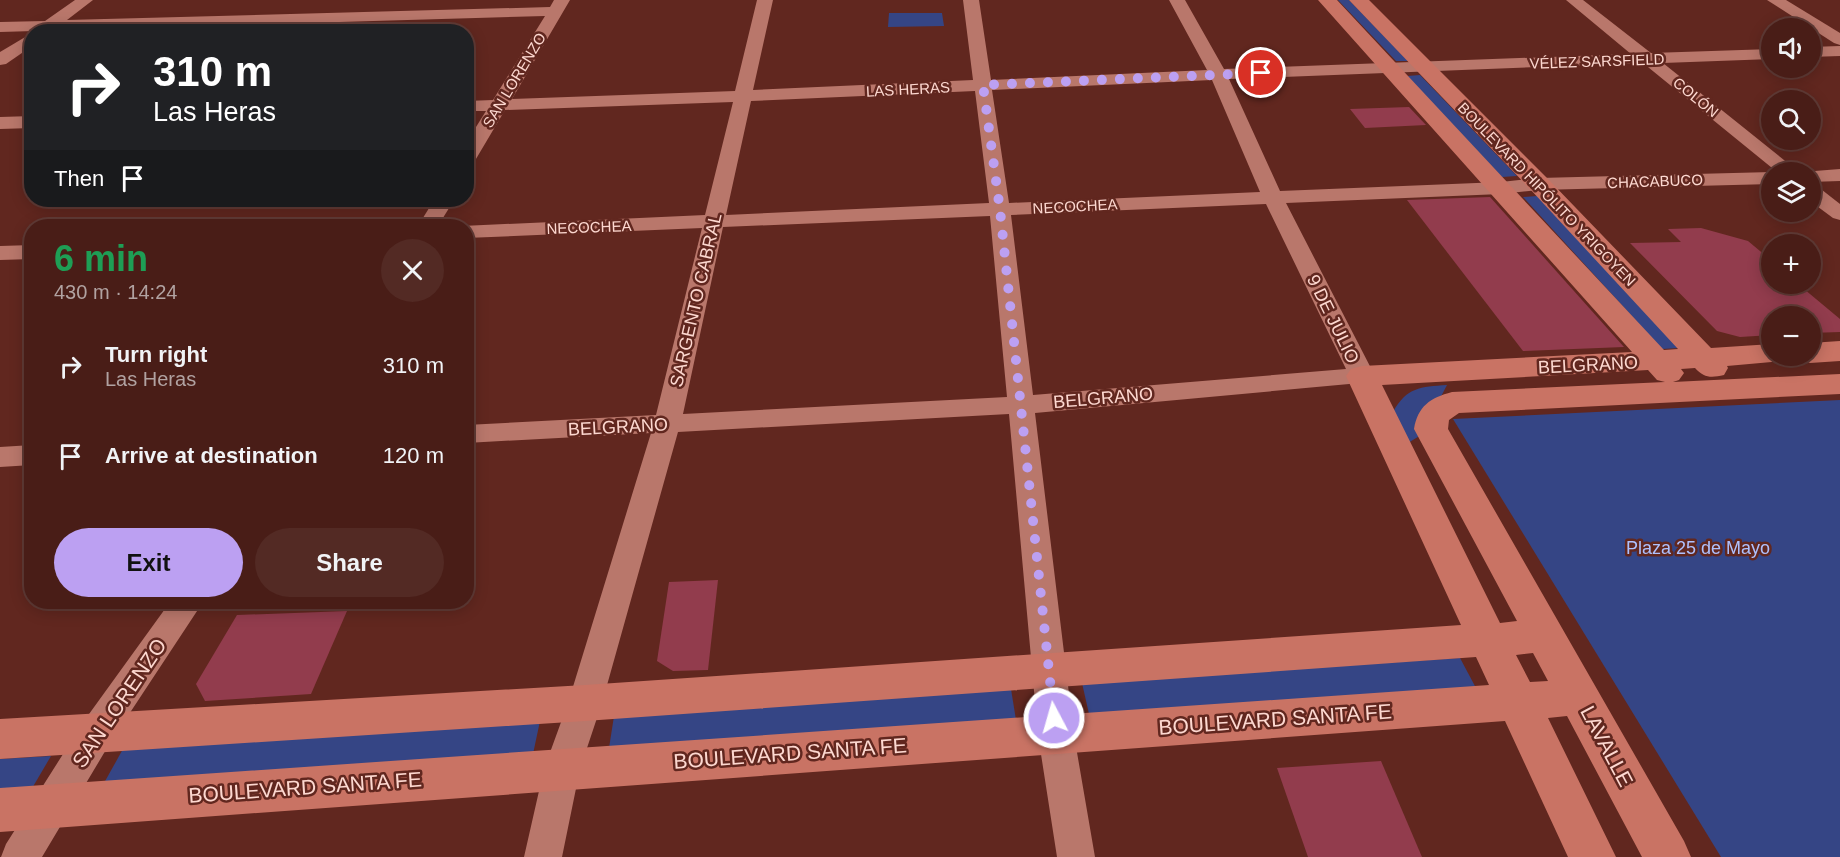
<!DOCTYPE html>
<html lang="en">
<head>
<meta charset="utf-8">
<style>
	:root { --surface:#491d17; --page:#532a24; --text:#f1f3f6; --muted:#b1a2a1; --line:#613b36; --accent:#bca0f2 }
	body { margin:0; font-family:Arial,sans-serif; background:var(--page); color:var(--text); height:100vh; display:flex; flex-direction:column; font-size:22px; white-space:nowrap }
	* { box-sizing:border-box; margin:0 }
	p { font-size:20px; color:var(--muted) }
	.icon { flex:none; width:33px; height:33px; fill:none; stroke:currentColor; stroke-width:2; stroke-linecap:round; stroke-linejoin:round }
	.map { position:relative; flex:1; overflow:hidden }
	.drawer { position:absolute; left:24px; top:219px; width:450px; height:390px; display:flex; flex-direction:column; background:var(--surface); border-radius:24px; box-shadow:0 3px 15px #0003,0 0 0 2px var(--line) }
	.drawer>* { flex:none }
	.banner { position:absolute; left:24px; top:24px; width:450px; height:183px; border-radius:24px; box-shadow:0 3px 15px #0003,0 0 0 2px var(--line); background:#202124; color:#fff; overflow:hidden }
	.controls { position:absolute; left:1761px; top:18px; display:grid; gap:12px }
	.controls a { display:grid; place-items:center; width:60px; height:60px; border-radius:50%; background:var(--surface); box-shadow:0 3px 15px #0003,0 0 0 2px var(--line); font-size:30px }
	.pin { position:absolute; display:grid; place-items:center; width:51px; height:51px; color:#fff; margin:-26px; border:3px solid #fff; border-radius:50%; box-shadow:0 2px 6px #0007 }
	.me { position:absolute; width:66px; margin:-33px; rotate:354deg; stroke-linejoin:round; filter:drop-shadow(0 0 4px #0008) }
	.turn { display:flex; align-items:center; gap:21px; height:126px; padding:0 30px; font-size:27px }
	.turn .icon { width:78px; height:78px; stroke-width:2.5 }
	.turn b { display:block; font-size:42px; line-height:51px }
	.then { display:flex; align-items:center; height:57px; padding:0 30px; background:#0003; gap:12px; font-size:22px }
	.round { display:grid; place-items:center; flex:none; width:63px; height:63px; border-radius:32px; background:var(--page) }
	.head { display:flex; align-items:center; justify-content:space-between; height:102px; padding:0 30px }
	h1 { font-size:36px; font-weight:800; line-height:45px; color:#1e9e55 }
	.action { display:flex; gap:12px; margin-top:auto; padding:12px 30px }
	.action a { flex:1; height:69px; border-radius:36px; background:var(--accent); color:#111; font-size:24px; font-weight:800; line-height:69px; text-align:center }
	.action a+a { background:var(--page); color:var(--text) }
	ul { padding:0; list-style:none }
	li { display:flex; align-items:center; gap:18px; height:90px; padding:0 30px }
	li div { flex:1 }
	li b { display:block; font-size:22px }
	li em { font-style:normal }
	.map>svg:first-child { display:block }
	.green { fill:#354585 }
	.building { fill:#923c4d }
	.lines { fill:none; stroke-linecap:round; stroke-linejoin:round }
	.minor { fill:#b9776b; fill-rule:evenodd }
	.major { fill:#c97364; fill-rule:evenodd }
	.route { stroke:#bca0f2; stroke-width:10; stroke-dasharray:0 18 }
	.labels { text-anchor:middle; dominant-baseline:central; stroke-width:5; stroke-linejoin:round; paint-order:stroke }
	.far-street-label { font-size:15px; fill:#fdd8d0; stroke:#61271f }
	.street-label { font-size:18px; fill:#fdd8d0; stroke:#61271f }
	.park-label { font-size:18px; fill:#aec1fe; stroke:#61271f }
	.near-street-label { font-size:21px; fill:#fdd8d0; stroke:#61271f }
</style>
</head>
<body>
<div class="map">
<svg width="1840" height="857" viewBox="0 0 1840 857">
	<rect width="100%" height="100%" fill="#61271f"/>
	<g class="green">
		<polygon points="1338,0 1349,0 1408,61 1396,61"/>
		<polygon points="889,13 942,13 944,26 888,27"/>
		<polygon points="1420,75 1517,176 1502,177 1407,76"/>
		<polygon points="1537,196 1679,348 1662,349 1523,197"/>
		<path d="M1447,385L1421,435L1408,443L1393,412C1407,387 1420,387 1447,385Z"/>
		<polygon points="1840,400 1840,857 1721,857 1453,419"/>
		<polygon points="1460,658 1476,688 1089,714 1082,683"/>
		<polygon points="1011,689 1016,720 609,748 614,716"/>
		<polygon points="540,721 533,754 104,783 123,749"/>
		<polygon points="51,756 31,790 0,793 0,759"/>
	</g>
	<g class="building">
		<polygon points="1409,107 1426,125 1365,128 1350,109"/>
		<polygon points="1490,197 1624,347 1523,351 1407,200"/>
		<polygon points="1701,228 1748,241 1772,261 1772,284 1798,284 1840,319 1840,332 1810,333 1810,316 1772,316 1772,335 1740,337 1717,331 1630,243 1681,242 1668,229"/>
		<polygon points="718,580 708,670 673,671 657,661 669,582"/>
		<polygon points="347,611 311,694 205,701 196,684 237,615"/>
		<polygon points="1381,761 1422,857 1308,857 1277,768"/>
	</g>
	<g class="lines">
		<g class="minor">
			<path d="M75,0H93L67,20L550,7L554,0H570L512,99L735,91L757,0H773L753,90L973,80L963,0H979L991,80L1207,70L1169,0H1185L1224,69L1631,54L1566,0H1583L1651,53L1772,49V59L1663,63L1799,172H1777L1643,63L1229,79L1280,191L1501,182L1539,178L1772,172H1774H1772V184L1539,190L1501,194L1286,203L1375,376L1371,382L1035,413L1074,735L1095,857H1057L1038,735L1009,414L678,432L602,703L580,769L562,857H524L544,769L568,703L651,433L466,443V425L656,415L702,228L466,238V226H462L705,215L733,102L505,110L473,164L466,166V143L486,111H466V101L493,100L545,16L0,32V22L45,21ZM1212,80L1260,192L1009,203L992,90ZM975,91L989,203L726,215L751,101ZM1266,204L1346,369L1033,395L1011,215ZM990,216L1007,397L683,414L723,227Z"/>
			<polygon points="1767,0 1786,0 1840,33 1840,45 1834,43"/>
			<polygon points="32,33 32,46 6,64 0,65 0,52"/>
			<polygon points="1840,46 1840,56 1810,57 1810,47"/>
			<polygon points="32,116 32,128 0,129 0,117"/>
			<polygon points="1840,169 1840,181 1810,182 1810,172 1802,172"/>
			<polygon points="1810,184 1817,186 1840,204 1840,220 1833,218 1810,201"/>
			<polygon points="434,200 454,200 438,226 418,226"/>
			<polygon points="32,245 32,259 0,260 0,246"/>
			<polygon points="32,445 32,465 0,467 0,447"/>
			<polygon points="170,602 203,602 110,743 42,857 1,857 6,844 84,721"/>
		</g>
		<g class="major">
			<path d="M1318,0H1337L1664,350L1678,349L1530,189L1349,0H1369L1548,179L1711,348L1772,344V356H1786L1783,361L1727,366L1728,368L1724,375C1711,378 1704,378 1695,368L1681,369L1684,373L1679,380L1673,382L1840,374V394L1459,413L1449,420L1448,429L1684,841L1691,857H1642L1567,716L1548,718L1616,857H1568L1505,721L0,832V788L1489,685L1476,657L585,721L0,759V719L585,685L1461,625L1346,376L1351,369L1362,366L1632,352ZM1648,370L1657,380L1665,382L1452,392C1430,398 1418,406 1414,429L1517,621L1500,623L1382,385ZM1533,653L1548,681L1530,682L1516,655Z"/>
			<polygon points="1840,341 1840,361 1810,363 1799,360 1796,356 1810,356 1810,343"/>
		</g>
	</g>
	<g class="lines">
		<polyline class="route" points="1054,718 1000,210 983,85 1261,73"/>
	</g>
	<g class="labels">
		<g class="far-street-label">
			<text transform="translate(1597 61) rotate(-2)">VÉLEZ SARSFIELD</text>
			<text transform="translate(514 80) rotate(-59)">SAN LORENZO</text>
			<text transform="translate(908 89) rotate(-3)">LAS HERAS</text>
			<text transform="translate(1696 97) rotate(39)">COLÓN</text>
			<text transform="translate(1655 181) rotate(-2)">CHACABUCO</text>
			<text transform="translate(1547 194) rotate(46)">BOULEVARD HIPÓLITO YRIGOYEN</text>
			<text transform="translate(1075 206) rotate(-3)">NECOCHEA</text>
			<text transform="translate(589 227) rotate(-2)">NECOCHEA</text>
		</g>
		<g class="street-label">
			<text transform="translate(696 300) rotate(-77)">SARGENTO CABRAL</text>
			<text transform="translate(1333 319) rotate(64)">9 DE JULIO</text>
			<text transform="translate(1588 365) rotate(-3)">BELGRANO</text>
			<text transform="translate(1103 398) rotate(-5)">BELGRANO</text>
			<text transform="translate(618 427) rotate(-3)">BELGRANO</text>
		</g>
		<g class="park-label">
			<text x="1698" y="548">Plaza 25 de Mayo</text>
		</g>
		<g class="near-street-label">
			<text transform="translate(119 703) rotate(-56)">SAN LORENZO</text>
			<text transform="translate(1275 719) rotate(-4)">BOULEVARD SANTA FE</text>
			<text transform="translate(1607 746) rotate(62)">LAVALLE</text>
			<text transform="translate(790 753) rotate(-4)">BOULEVARD SANTA FE</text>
			<text transform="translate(305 787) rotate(-4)">BOULEVARD SANTA FE</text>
		</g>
	</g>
</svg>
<div class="controls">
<a><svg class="icon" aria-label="sound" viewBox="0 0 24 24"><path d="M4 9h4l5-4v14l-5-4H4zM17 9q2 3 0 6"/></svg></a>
<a><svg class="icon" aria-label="search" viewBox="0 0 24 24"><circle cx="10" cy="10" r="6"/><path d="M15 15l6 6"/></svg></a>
<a><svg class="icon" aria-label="layers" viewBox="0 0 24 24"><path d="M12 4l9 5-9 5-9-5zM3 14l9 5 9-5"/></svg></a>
<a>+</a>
<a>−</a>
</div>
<div class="pin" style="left:1261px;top:73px;background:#d93025"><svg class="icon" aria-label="arrive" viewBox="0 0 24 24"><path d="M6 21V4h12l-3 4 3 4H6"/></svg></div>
<svg class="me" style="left:1054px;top:718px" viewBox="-20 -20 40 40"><circle r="17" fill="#bca0f2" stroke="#fff" stroke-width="3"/><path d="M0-11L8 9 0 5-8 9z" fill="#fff"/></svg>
<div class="banner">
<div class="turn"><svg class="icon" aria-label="right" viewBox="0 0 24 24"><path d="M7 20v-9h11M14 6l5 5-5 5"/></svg><div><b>310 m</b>Las Heras</div></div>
<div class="then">Then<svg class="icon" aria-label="arrive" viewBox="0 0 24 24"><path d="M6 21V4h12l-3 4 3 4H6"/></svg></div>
</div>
<section class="drawer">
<div class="head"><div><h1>6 min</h1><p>430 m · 14:24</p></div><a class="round"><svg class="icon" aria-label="close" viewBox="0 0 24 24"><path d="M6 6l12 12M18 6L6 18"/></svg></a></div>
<ul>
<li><svg class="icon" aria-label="right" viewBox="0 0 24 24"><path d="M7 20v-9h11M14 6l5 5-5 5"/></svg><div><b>Turn right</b><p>Las Heras</p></div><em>310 m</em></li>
<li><svg class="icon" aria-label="arrive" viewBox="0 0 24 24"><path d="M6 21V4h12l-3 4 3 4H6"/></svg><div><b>Arrive at destination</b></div><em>120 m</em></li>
</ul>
<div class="action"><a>Exit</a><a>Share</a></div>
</section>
</div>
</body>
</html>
